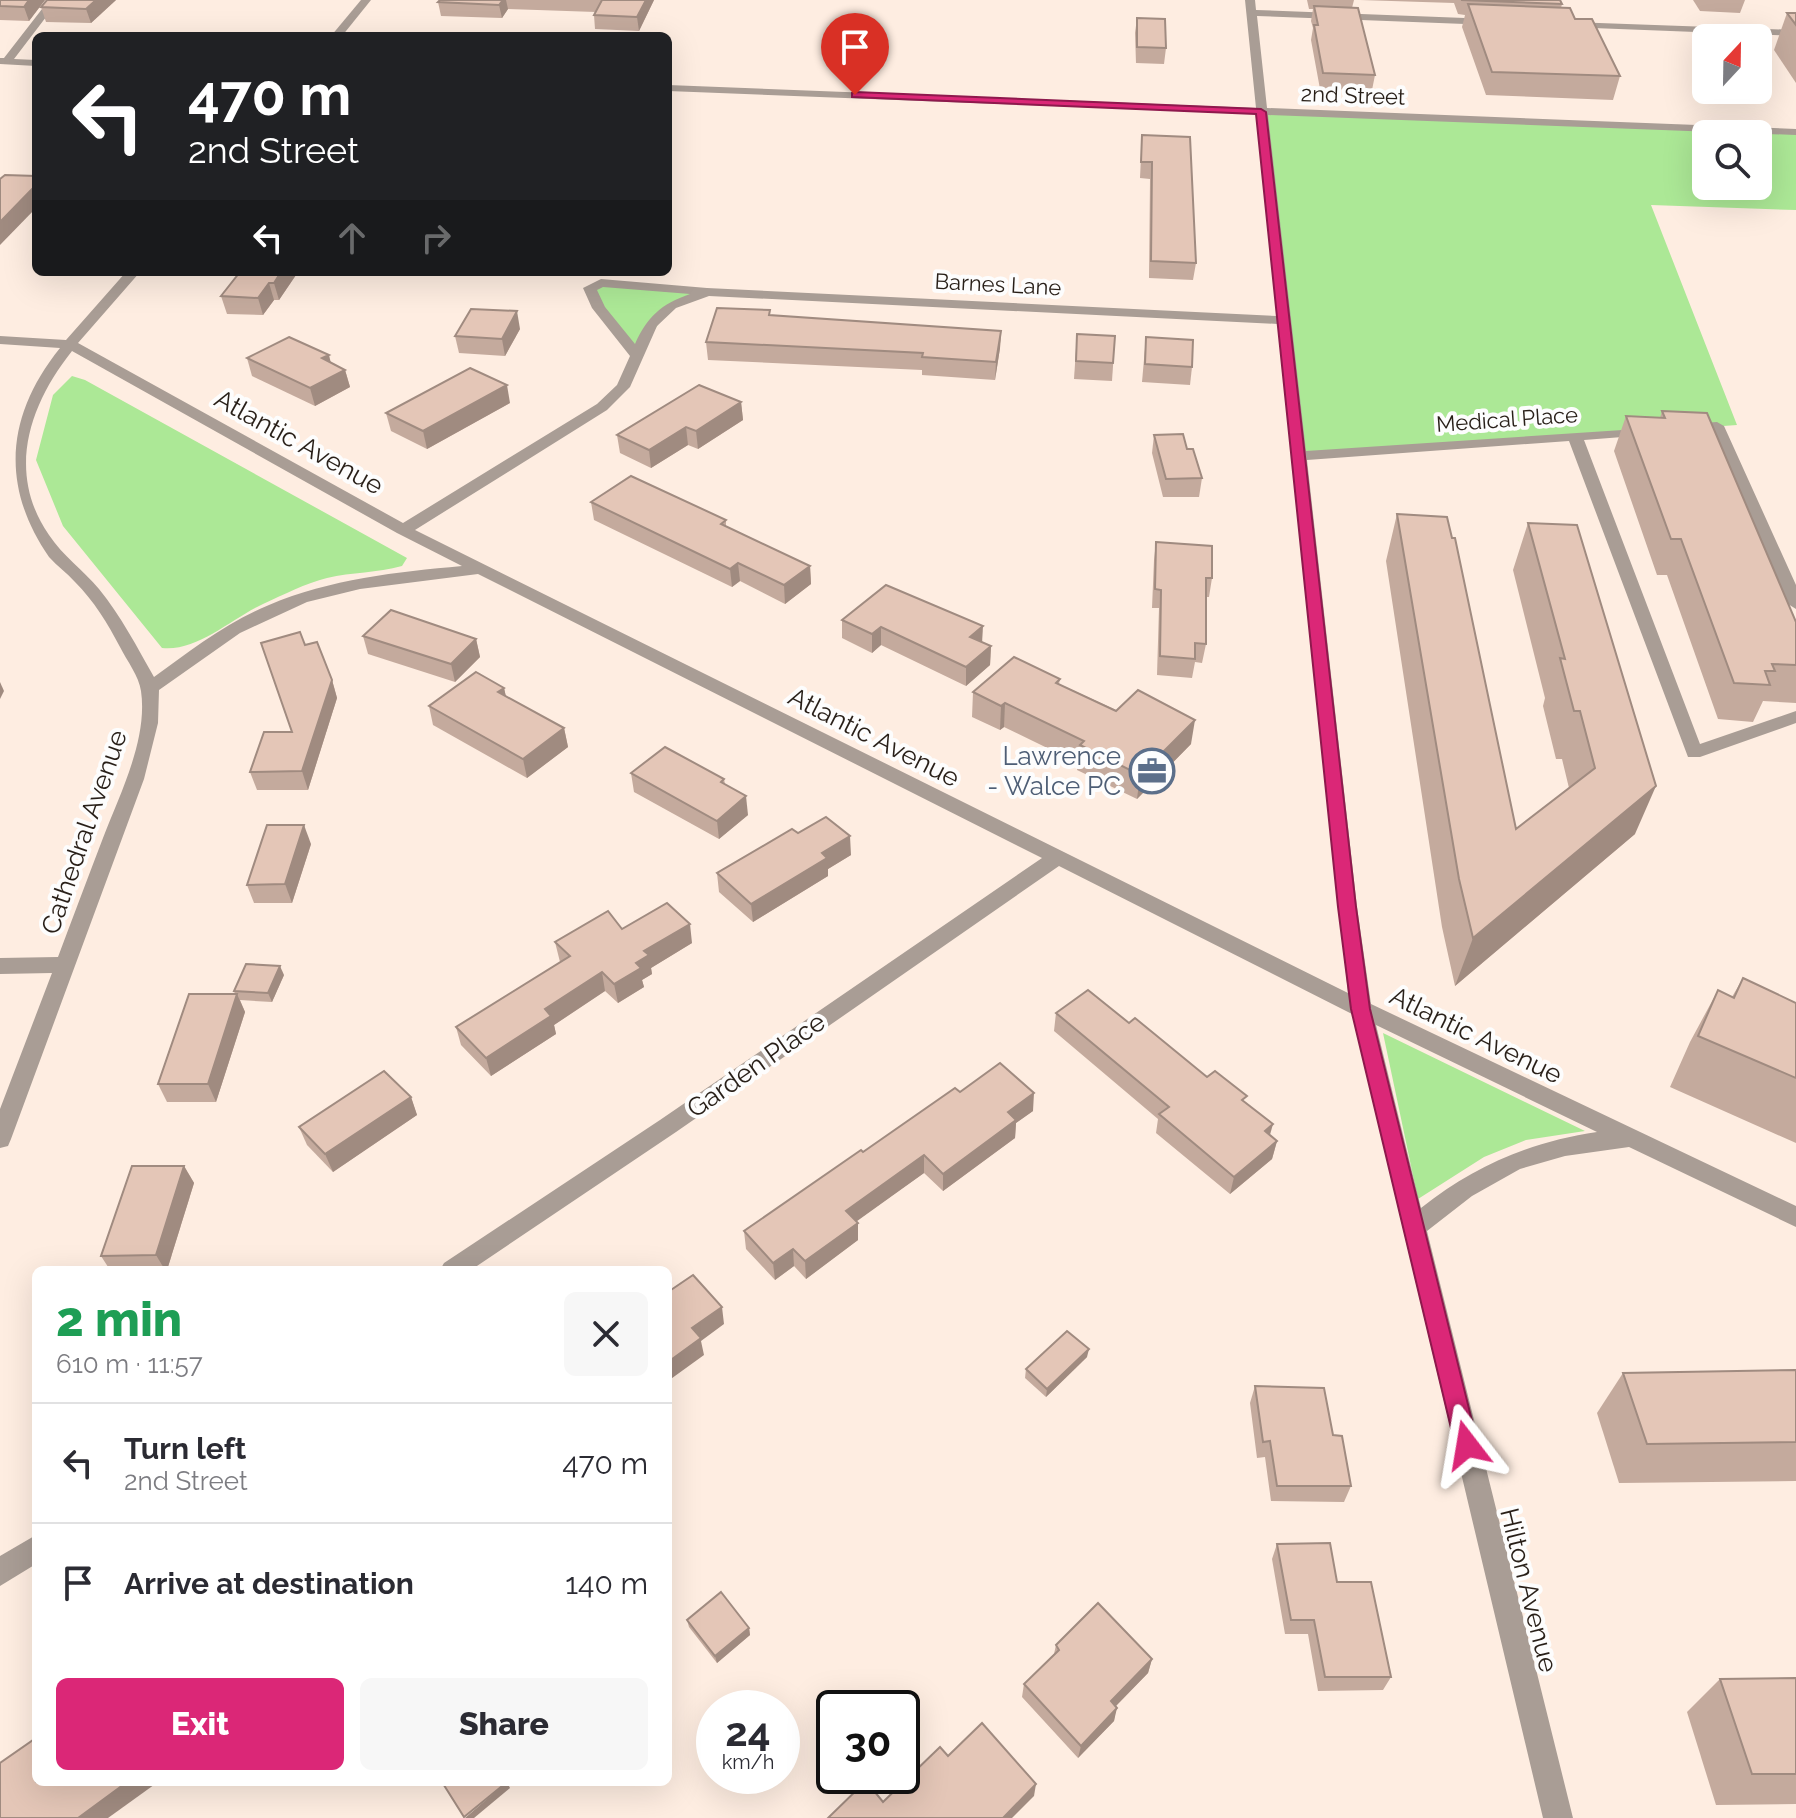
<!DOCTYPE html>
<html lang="en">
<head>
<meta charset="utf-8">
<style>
	:root { --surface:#fff; --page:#f7f7f7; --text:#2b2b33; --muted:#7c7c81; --line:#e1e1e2; --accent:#db2777 }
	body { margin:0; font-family:Raleway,sans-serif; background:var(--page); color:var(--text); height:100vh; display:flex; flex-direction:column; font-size:30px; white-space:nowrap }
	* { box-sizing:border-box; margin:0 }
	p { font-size:26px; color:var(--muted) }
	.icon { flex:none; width:44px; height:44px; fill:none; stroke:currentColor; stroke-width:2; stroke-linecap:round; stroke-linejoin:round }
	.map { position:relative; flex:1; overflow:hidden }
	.panel { position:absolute; left:32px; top:1266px; width:640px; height:520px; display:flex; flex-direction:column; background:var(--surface); border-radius:12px; box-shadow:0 8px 32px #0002 }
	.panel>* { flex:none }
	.hud { position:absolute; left:32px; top:32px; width:640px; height:244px; border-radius:12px; box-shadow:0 8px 32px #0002; background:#202124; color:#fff; overflow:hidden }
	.needle { width:52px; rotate:22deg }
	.fabs { position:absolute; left:1692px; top:24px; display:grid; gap:16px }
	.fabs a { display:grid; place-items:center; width:80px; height:80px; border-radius:12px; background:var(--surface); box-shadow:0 8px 32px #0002; font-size:40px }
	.speed { position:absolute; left:696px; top:1690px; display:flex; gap:16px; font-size:40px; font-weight:700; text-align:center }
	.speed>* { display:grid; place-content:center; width:104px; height:104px; border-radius:50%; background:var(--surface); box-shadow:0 8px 32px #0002; line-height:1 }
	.speed small { font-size:20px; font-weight:400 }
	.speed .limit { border:4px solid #111; border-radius:12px; background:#fff; color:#111 }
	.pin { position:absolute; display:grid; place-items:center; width:68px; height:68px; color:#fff; margin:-82px -34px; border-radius:50% 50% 50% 0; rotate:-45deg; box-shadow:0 0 8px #0007 }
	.pin .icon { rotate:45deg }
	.me { position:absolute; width:88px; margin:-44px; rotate:346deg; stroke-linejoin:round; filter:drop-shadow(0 0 6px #0008) }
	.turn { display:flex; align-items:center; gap:28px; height:168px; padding:0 24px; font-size:36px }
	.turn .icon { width:104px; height:104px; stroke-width:2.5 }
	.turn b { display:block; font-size:56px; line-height:68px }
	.lanes { display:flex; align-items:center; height:76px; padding:0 24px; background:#0003; justify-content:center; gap:40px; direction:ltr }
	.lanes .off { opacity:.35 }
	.round { display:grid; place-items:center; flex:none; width:84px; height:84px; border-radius:12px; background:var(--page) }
	.overview { display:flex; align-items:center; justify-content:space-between; height:136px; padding:0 24px }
	h1 { font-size:48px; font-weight:800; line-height:60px; color:#1e9e55 }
	.button { display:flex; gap:16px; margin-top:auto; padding:16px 24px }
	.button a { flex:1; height:92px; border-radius:12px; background:var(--accent); color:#fff; font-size:32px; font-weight:800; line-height:92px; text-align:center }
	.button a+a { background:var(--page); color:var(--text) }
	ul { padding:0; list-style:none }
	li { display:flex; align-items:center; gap:24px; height:120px; padding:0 24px; border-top:2px solid var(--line) }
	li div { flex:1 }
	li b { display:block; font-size:30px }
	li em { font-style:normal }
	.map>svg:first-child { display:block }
	.green { fill:#ace896; fill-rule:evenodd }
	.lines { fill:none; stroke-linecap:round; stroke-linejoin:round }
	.minor { fill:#a99d95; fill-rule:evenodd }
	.wall { fill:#c4aa9d }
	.shaded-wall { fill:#a08b80 }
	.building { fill:#e4c6b7; stroke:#a08b80; stroke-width:2 }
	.route { fill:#db2777; stroke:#8e194d; stroke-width:2 }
	.labels { text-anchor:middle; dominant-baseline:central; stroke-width:8; stroke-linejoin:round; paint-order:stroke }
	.far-street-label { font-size:22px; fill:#281f18; stroke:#fdfdfd }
	.street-label { font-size:26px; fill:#281f18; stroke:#fdfdfd }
	.service-label { font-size:26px; fill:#4e5e75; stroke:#fdfdfd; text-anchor:end }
</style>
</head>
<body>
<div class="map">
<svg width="1796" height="1818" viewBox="0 0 1796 1818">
	<rect width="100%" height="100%" fill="#feede1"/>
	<g class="green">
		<path d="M1266,112L1796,133V210L1651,205L1737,425L1300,457ZM1706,134H1758V186H1706Z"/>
		<polygon points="601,283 708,292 671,305 637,356 591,296"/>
		<path d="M72,376L85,380L407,558L402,566C377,573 352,572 327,578C306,583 283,595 263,604C232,618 197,652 162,648L63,526L36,460L53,395Z"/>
		<polygon points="1383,1033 1585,1131 1526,1140 1484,1157 1418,1199"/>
	</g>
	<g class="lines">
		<g class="minor">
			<polygon points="49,0 59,0 14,59 36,60 36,66 0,64 0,58 4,58"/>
			<polygon points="361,0 371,0 342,36 331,36"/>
			<path d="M1245,0H1255L1256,10L1491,19L1496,22L1491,25L1257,16L1267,108L1796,129V135L1268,115L1306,451L1653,428V434L1648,435L1584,440L1700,744L1796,711V723L1700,757H1688L1569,441L1307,460L1357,907L1371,1004L1796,1206V1227L1629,1147L1565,1156L1520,1169L1472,1196L1427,1231L1573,1818H1543L1352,1014L1059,866L676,1132L471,1270H440L444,1263L660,1120L1042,858L478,574L360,589L307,602L240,633L159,690L158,723L144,779L11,1139L8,1146L0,1148V1109L52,973L0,974V958L58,957C73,917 88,877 103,838C120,794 148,739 141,691C139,676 127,661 120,647C108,624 94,601 75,582C67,573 57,566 49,557C0,486 6,415 60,348L0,344V336L66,340L126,272H140L78,343L403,523L597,404L617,385L630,356L592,308L583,288L601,279L707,288L1277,316L1257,114L668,91V85L1256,108ZM603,287L690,294C661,304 647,317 635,344L605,307L597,290ZM709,296L1278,324L1348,993L415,530L607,410L630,387L657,326L676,308ZM72,351L397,533L462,566C397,572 330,579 269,605C227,622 191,650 154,677C137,647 121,616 99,589C83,570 63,556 49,535C6,473 29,405 72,351ZM1376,1025L1597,1132C1530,1142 1474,1166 1421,1208Z"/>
			<polygon points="1571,22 1796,30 1796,36 1567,27 1566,25"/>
			<polygon points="1717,422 1724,426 1796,585 1796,609 1788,604 1712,431 1688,432 1681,428 1688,424"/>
			<polygon points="36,1535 36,1564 0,1586 0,1556"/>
		</g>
	</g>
	<g class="wall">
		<polygon points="0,0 45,0 29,21 0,20"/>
		<polygon points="47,0 116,0 91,23 46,22 41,7"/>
		<polygon points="440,0 654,0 639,31 595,29 594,15 596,12 508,9 502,18 441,16 438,2"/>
		<polygon points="1307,0 1354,0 1352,8 1375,75 1372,90 1320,89 1311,40 1313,28 1311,21 1313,9 1309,9"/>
		<polygon points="1360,0 1560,0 1562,4 1561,8 1575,19 1620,76 1613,100 1486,95 1462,27 1465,15 1458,14 1454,3"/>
		<polygon points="1693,0 1745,0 1740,13 1700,11"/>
		<polygon points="1787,13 1796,13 1796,83 1774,50"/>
		<polygon points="1137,18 1166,48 1164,64 1136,63 1135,33"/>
		<polygon points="1142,135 1196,263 1193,280 1149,278 1150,179 1140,178"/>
		<polygon points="298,272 279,300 274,300 263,315 227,314 221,296"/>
		<polygon points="770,310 770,315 1001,331 1000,348 995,380 922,375 922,370 708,360 706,342"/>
		<polygon points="520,329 505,356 459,353 455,336"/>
		<polygon points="1077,334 1115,336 1112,381 1074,379"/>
		<polygon points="1146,337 1192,367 1190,385 1142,382"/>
		<polygon points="247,358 331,363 345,370 350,387 315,406 252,376"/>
		<polygon points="741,402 743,420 698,449 688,445 651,468 620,453 617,435"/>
		<polygon points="510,403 427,449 391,431 386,413"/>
		<polygon points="1662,411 1796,622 1796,703 1763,701 1753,722 1718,719 1667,575 1657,575 1614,451 1626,416 1660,418"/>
		<polygon points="1154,435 1187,449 1202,478 1199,497 1163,497 1152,453"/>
		<polygon points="591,502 726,520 726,526 810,566 811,584 785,604 740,581 732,587 594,520"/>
		<polygon points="1397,514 1516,829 1569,788 1562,759 1556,759 1543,706 1545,698 1513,570 1528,523 1635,834 1455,986 1442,927 1386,561"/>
		<polygon points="1156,542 1212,578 1209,597 1206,597 1206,644 1202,663 1195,662 1192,678 1157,675 1159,608 1152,608 1154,560"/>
		<polygon points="842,620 982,642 991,646 990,665 966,686 881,645 872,653 842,638"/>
		<polygon points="363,636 476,639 480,657 455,682 368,654"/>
		<polygon points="305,645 332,680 337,698 308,790 257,790 250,772 292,732"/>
		<polygon points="1060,679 1059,684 1191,744 1137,799 1077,770 1078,763 1004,727 1000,730 972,717 973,692"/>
		<polygon points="504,688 506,697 564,728 568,747 527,778 433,725 429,706"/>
		<polygon points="631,773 724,779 725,784 748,815 719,839 634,792"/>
		<polygon points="798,833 851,855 828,869 828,876 753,922 719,892 717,873"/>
		<polygon points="311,844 292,903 254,903 247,885"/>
		<polygon points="622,929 692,943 651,968 652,974 642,980 644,987 618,1003 605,991 554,1025 556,1034 491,1076 461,1045 456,1027 560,962 555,942"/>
		<polygon points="284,975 272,1002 240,1000 245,1012 216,1102 167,1102 158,1084 235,994 234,991"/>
		<polygon points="1743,978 1796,1003 1796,1143 1670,1087 1690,1042 1718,990 1732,997"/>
		<polygon points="1056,1013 1129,1023 1245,1102 1270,1135 1277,1141 1272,1159 1230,1194 1156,1133 1158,1119 1054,1031"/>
		<polygon points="960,1092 1033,1111 1016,1123 1015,1138 943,1191 924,1173 856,1221 858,1240 806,1279 794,1266 775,1280 746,1249 744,1231 863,1152"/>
		<polygon points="411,1097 417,1115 333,1172 307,1145 299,1127"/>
		<polygon points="184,1166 194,1183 167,1270 110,1270 101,1256"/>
		<polygon points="1087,1357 1046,1397 1025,1378 1026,1369"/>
		<polygon points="1796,1370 1796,1481 1619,1483 1597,1413 1623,1373"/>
		<polygon points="1255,1386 1333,1435 1351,1486 1344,1502 1271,1501 1265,1457 1257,1458 1250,1403"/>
		<polygon points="1277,1544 1337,1582 1391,1677 1383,1690 1318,1691 1308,1634 1285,1634 1272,1559"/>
		<polygon points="687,1620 749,1628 750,1635 717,1663 689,1627"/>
		<polygon points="1056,1645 1152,1659 1148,1673 1116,1706 1114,1721 1078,1758 1022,1697 1024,1684 1054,1654"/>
		<polygon points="1796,1678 1796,1804 1716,1805 1687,1712 1720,1679"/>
	</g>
	<g class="shaded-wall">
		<polygon points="29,0 45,0 29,21 24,7"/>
		<polygon points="96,0 116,0 91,23 86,9"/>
		<polygon points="503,0 506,0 508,9 502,18 499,5"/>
		<polygon points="646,0 654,0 639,31 637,17"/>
		<polygon points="36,185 36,208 0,245 0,222"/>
		<polygon points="281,272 298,272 279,300 274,283"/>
		<polygon points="269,283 274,300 263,315 258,298"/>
		<polygon points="517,311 520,329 505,356 502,339"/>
		<polygon points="1001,331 1000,348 995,380 996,362"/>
		<polygon points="329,355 333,372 322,358"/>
		<polygon points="345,370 350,387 315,406 310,388"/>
		<polygon points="507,385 510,403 427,449 423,431"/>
		<polygon points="741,402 743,420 698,449 696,431"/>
		<polygon points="686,427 688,445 651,468 649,450"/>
		<polygon points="738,563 740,581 732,587 730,569"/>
		<polygon points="810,566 811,584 785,604 784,585"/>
		<polygon points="983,626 982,644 970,637"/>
		<polygon points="881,627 881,645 872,653 872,634"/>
		<polygon points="476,639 480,657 455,682 451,664"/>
		<polygon points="991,646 990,665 966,686 966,667"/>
		<polygon points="332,680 337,698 308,790 302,771"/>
		<polygon points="0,682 4,691 0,699"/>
		<polygon points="504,688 508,706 498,692"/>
		<polygon points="1005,703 1004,727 1000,730 1001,706"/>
		<polygon points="1195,720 1191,744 1137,799 1140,775"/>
		<polygon points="564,728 568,747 527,778 523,759"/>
		<polygon points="1656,786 1635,834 1455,986 1473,938"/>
		<polygon points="746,796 748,815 719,839 717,821"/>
		<polygon points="304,825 311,844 292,903 285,884"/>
		<polygon points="850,836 851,855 828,869 828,876 753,922 751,904 822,853"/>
		<polygon points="690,924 692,943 651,968 652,974 642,980 644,987 618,1003 614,984 636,963 644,951"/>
		<polygon points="280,966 284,975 272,1002 268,993"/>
		<polygon points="602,972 605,991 554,1025 556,1034 491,1076 486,1058 545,1009"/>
		<polygon points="237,994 245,1012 216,1102 208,1084"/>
		<polygon points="1034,1093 1033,1111 1016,1123 1015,1138 943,1191 943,1174 1008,1112"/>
		<polygon points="411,1097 417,1115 333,1172 325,1154"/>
		<polygon points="1273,1124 1268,1142 1265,1131"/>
		<polygon points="1277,1141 1272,1159 1230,1194 1234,1177"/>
		<polygon points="924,1155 924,1173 846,1229 846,1211"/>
		<polygon points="184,1166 194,1183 167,1270 165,1270 156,1255"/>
		<polygon points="858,1223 858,1240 806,1279 805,1261"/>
		<polygon points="793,1249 794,1266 775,1280 773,1263"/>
		<polygon points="722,1307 724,1324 701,1341 704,1355 668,1381 668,1362 692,1328"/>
		<polygon points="1089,1349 1087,1357 1046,1397 1047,1389"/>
		<polygon points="749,1628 750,1635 717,1663 715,1656"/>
		<polygon points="1152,1659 1148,1673 1107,1715 1111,1701"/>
		<polygon points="1117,1708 1114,1721 1078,1758 1081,1746"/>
		<polygon points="127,1782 158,1782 108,1818 78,1818"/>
		<polygon points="507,1782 510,1788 474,1818 465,1818"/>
		<polygon points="1036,1784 1034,1796 1012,1818 1003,1818"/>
	</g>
	<g class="building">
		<polygon points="0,0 29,0 24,7 0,6"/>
		<polygon points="47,0 96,0 86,9 41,7"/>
		<polygon points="440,0 503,0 499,5 438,2"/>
		<polygon points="602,0 646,0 637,17 594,15"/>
		<polygon points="1461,0 1560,0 1562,4"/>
		<polygon points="1468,4 1570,8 1575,19 1592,19 1620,76 1492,72"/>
		<polygon points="1314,6 1358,8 1375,75 1323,73 1314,25 1318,25"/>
		<polygon points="1787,13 1796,13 1796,25"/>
		<polygon points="1137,18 1165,19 1166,48 1137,47"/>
		<polygon points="1142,135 1190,137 1196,263 1151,261 1152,162 1141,162"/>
		<polygon points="5,175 36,176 36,185 0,222 0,179"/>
		<polygon points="240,272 281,272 274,283 269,283 258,298 221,296"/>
		<polygon points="717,308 770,310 769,315 1001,331 996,362 922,357 923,353 706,342"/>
		<polygon points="471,309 517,311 502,339 455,336"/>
		<polygon points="1077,334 1115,336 1113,363 1076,361"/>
		<polygon points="289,337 329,355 322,358 345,370 310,388 247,358"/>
		<polygon points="1146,337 1193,340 1192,367 1145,364"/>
		<polygon points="470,368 507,385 423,431 386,413"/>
		<polygon points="699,385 741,402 696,431 686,427 649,450 617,435"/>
		<polygon points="1662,411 1707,413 1796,622 1796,665 1772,664 1775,671 1765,671 1770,685 1734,683 1681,539 1671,539 1626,416 1665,418"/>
		<polygon points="1183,434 1187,449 1193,449 1202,478 1166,479 1154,435"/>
		<polygon points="631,476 726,520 721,524 810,566 784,585 738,563 730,569 591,502"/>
		<polygon points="1397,514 1447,517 1452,538 1455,538 1516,829 1595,768 1580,711 1574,711 1560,658 1565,659 1528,523 1577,525 1656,786 1473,938 1459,879"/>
		<polygon points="1156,542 1212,546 1212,578 1206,578 1206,644 1195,643 1195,659 1160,656 1161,590 1155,589"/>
		<polygon points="886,585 983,626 970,637 991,646 966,667 881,627 872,634 842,620"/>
		<polygon points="391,610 476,639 451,664 363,636"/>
		<polygon points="300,632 305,645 317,642 332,680 302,771 250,772 264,732 292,732 261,643"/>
		<polygon points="1014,657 1060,679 1056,683 1116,711 1138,690 1195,720 1140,775 1080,745 1084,741 1005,703 1001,706 973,692"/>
		<polygon points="476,672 504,688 498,692 564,728 523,759 429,706"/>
		<polygon points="665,747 724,779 721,782 746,796 717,821 631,773"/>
		<polygon points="826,817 850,836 822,853 827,858 751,904 717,873 792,829 798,833"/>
		<polygon points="267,825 304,825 285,884 247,885"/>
		<polygon points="667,903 690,924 644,951 649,955 636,963 641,968 614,984 602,972 545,1009 551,1016 486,1058 456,1027 570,956 555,942 608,911 622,929"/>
		<polygon points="246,964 280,966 268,993 234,991"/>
		<polygon points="1743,978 1796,1003 1796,1078 1698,1036 1718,990 1734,998"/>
		<polygon points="1088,990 1129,1023 1135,1018 1207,1077 1215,1071 1247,1096 1242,1100 1273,1124 1265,1131 1277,1141 1234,1177 1159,1114 1169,1107 1056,1013"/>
		<polygon points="189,994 237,994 208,1084 158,1084"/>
		<polygon points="1000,1063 1034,1093 1008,1112 1016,1120 943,1174 924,1155 846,1211 858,1223 805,1261 793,1249 773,1263 744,1231 861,1150 863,1152 955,1088 960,1092"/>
		<polygon points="384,1071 411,1097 325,1154 299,1127"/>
		<polygon points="132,1166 184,1166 156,1255 101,1256"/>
		<polygon points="693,1275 722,1307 692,1328 701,1338 668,1362 668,1292"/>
		<polygon points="1067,1331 1089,1349 1047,1389 1026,1369"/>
		<polygon points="1796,1370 1796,1442 1647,1444 1623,1373"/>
		<polygon points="1255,1386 1324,1388 1333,1435 1342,1436 1351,1486 1277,1486 1270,1441 1263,1442"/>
		<polygon points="1330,1543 1337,1582 1371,1582 1391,1677 1325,1677 1314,1620 1291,1620 1277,1544"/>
		<polygon points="721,1592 749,1628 715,1656 687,1620"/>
		<polygon points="1098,1603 1152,1659 1111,1701 1117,1708 1081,1746 1024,1684 1059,1650 1056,1645"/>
		<polygon points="1796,1678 1796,1774 1752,1774 1720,1679"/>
		<polygon points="982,1723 1036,1784 1003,1818 828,1818 866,1781 883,1802 940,1747 948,1756"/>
		<polygon points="36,1738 36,1782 127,1782 78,1818 0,1818 0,1763"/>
		<polygon points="442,1782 507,1782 464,1817"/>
	</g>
	<polygon class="route" points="855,92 1261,109 1266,112 1356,907 1370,1009 1478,1445 1475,1453 1467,1457 1458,1453 1455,1445 1351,1009 1338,907 1256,114 852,97 852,93"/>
	<defs>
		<g id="office-ring" transform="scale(2.3)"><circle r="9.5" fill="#fdfdfd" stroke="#5c6f8a" stroke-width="1.5"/><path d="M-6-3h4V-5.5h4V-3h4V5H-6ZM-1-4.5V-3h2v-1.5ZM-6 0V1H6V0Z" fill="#5c6f8a"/></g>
	</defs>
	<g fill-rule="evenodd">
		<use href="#office-ring" x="1152" y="771"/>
	</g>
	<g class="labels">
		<g class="far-street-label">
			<text transform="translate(1353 95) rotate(2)">2nd Street</text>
			<text transform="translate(998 284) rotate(3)">Barnes Lane</text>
			<text transform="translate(1507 419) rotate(-4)">Medical Place</text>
		</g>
		<g class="street-label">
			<text transform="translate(299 442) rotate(29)">Atlantic Avenue</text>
			<text transform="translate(874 737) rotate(27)">Atlantic Avenue</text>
			<text transform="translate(84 832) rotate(-71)">Cathedral Avenue</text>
			<text transform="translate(1476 1035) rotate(26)">Atlantic Avenue</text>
			<text transform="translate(756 1065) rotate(-35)">Garden Place</text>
			<text transform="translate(1529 1590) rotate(76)">Hilton Avenue</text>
		</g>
		<g class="service-label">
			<text x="1121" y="756">Lawrence<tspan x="1121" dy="30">- Walce PC</tspan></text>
		</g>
	</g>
</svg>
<div class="fabs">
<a><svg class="needle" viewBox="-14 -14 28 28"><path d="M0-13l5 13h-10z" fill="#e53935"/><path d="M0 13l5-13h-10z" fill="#7c7c81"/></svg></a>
<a><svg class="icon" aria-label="search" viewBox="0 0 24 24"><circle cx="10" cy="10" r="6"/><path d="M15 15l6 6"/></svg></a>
</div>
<div class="speed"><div>24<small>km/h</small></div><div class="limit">30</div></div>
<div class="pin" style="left:855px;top:95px;background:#d93025"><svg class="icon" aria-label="arrive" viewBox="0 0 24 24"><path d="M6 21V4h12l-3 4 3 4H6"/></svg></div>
<svg class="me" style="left:1467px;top:1445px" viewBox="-20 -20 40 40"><path d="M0-17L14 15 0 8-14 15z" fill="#db2777" stroke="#fff" stroke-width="4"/></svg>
<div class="hud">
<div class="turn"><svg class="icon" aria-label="left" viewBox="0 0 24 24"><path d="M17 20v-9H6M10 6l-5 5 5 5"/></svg><div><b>470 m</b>2nd Street</div></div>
<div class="lanes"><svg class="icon" aria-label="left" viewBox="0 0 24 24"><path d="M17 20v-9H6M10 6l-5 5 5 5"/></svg><svg class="icon off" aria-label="ahead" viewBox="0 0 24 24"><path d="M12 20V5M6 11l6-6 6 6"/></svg><svg class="icon off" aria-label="right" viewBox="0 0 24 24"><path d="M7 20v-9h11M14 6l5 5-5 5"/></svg></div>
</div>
<section class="panel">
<div class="overview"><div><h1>2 min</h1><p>610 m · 11:57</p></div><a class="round"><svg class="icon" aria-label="close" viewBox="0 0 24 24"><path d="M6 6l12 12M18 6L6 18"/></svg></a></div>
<ul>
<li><svg class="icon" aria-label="left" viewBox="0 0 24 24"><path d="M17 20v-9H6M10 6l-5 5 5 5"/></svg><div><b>Turn left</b><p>2nd Street</p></div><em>470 m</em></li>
<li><svg class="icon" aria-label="arrive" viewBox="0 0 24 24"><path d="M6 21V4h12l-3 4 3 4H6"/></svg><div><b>Arrive at destination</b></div><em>140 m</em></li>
</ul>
<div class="button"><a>Exit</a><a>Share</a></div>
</section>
</div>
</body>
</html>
